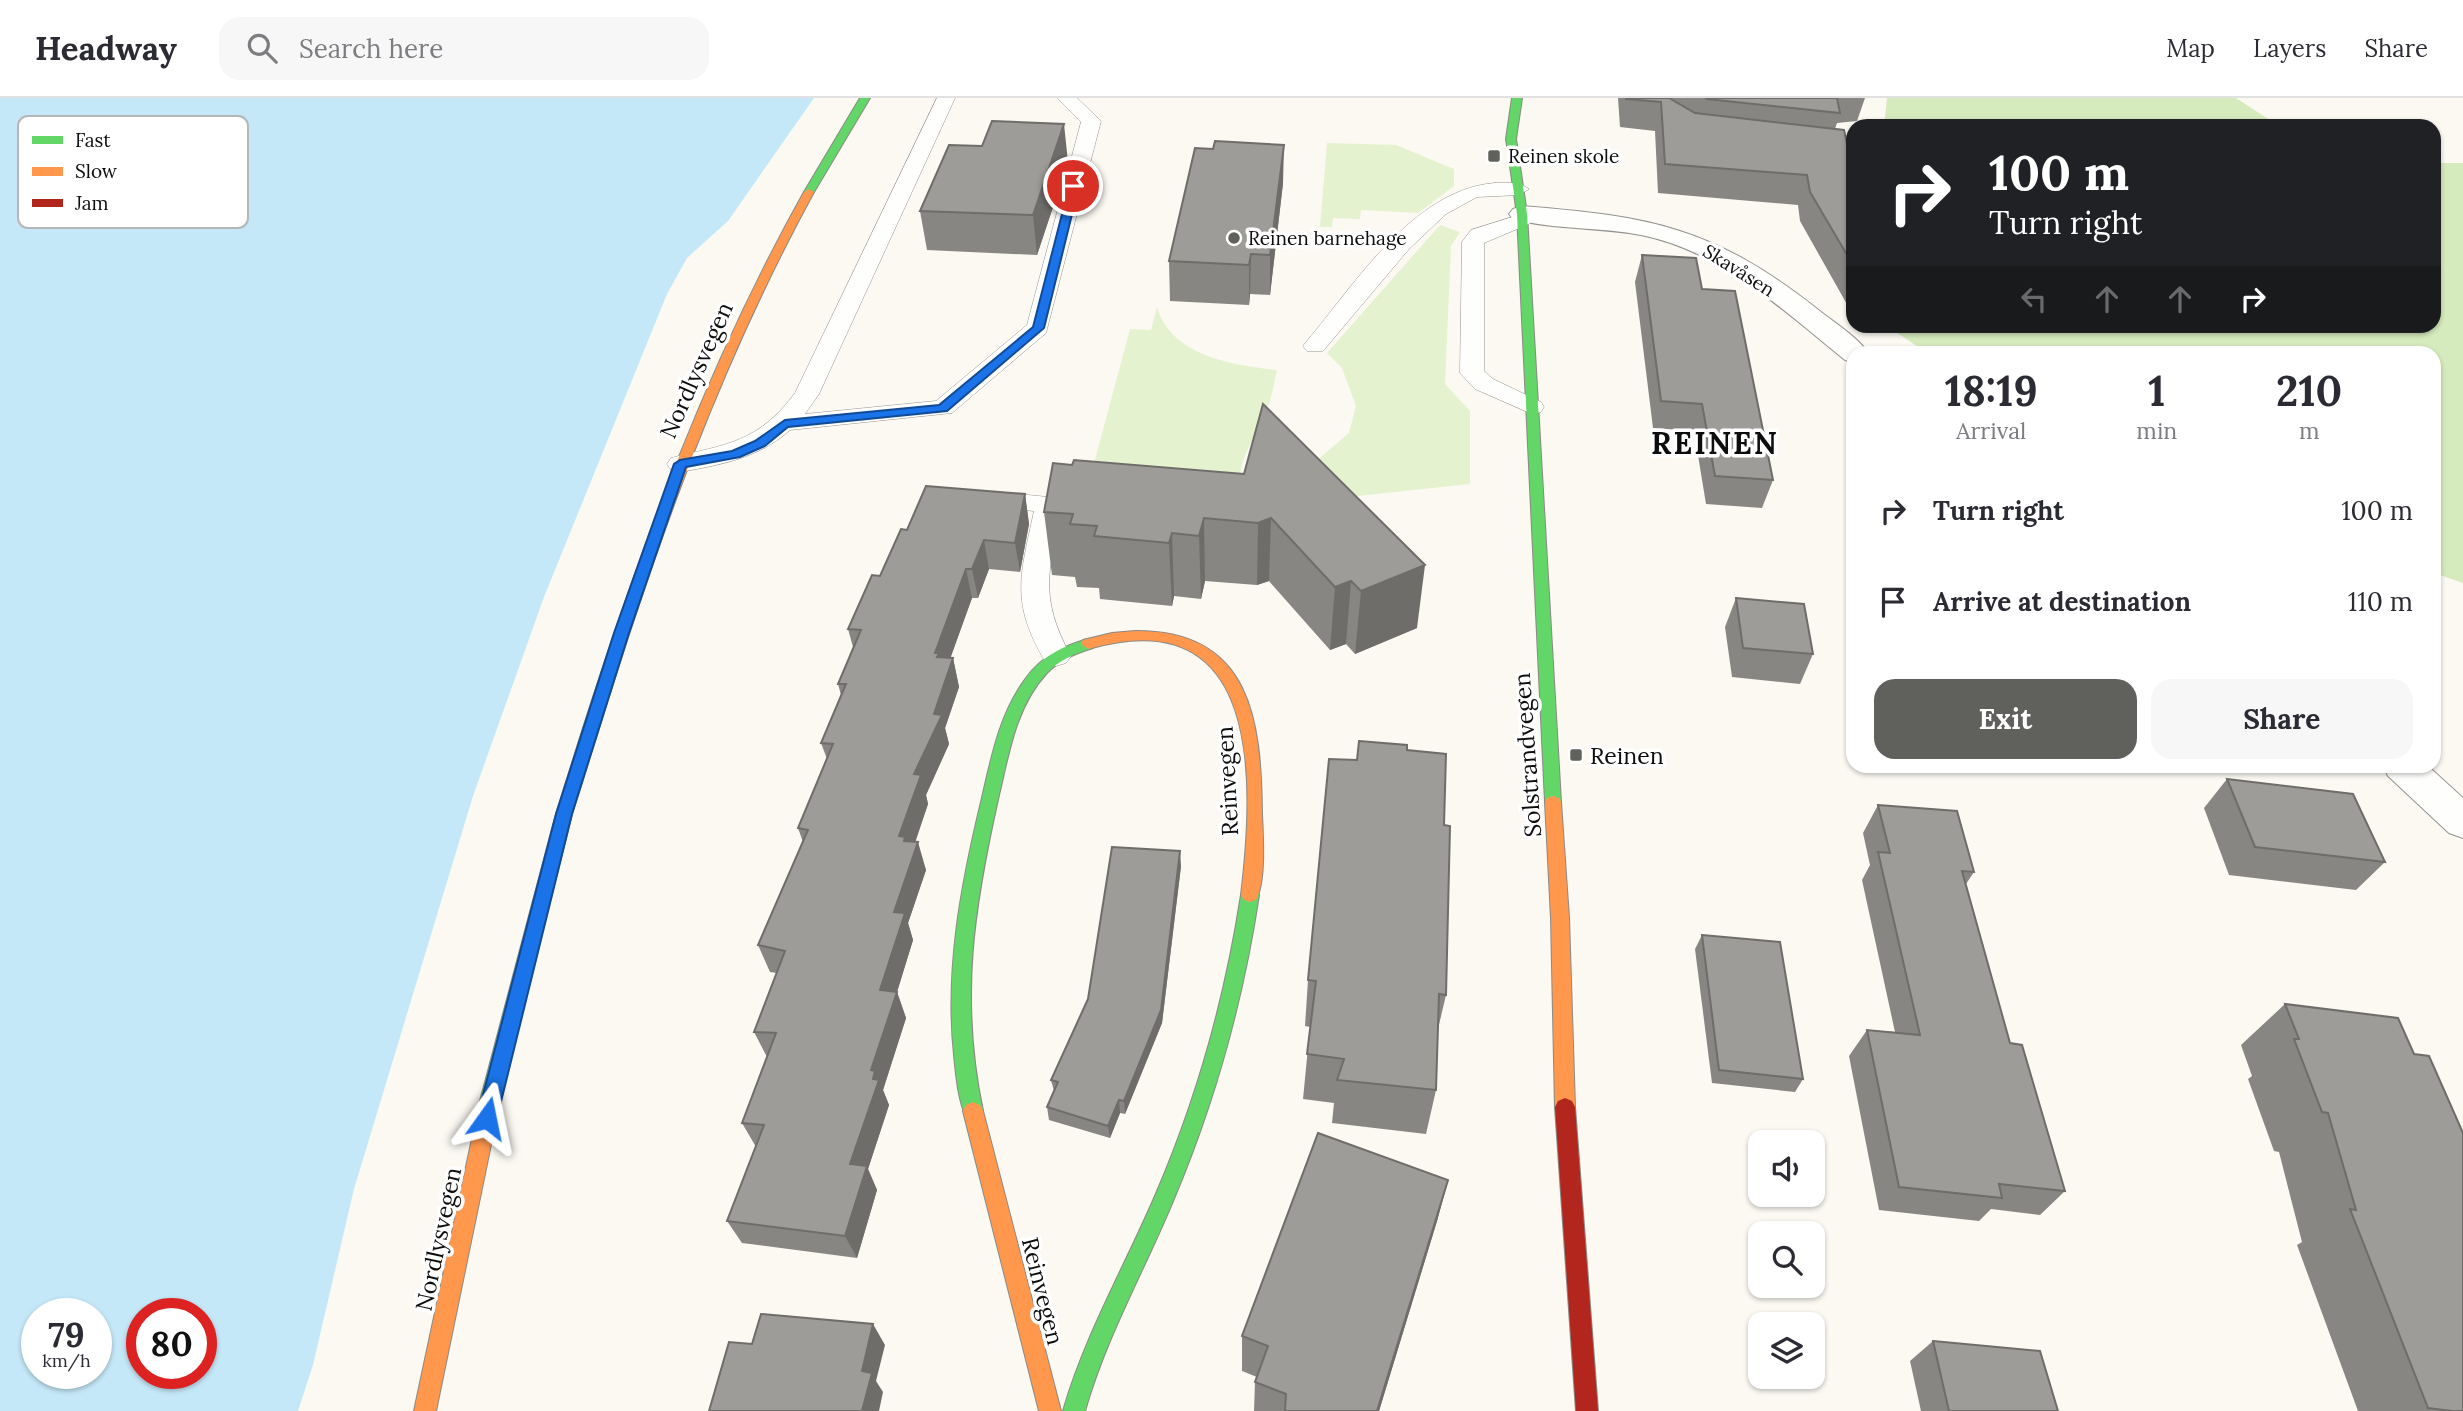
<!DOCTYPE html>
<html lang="en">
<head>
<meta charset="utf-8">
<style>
	:root { --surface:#fff; --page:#f7f7f7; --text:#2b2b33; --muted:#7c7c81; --line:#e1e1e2; --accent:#60605d }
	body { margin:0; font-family:Lora,serif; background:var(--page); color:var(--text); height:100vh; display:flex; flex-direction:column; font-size:26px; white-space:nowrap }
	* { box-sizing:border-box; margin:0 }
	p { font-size:23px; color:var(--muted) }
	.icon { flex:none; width:38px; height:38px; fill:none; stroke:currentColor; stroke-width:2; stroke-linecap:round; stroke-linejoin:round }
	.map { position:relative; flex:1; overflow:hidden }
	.drawer { position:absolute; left:1846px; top:248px; width:595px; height:427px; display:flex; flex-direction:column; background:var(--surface); border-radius:21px; box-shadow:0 2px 5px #0004 }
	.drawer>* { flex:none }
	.banner { position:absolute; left:1846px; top:21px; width:595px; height:214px; border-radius:21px; box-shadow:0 2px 5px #0004; background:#202124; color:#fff; overflow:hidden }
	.tools { position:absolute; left:1748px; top:1032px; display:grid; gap:14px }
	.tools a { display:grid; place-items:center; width:77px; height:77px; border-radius:14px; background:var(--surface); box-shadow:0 2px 5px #0004; font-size:35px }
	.speed { position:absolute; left:21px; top:1200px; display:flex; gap:14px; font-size:35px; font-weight:700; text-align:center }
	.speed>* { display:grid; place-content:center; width:91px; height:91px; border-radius:50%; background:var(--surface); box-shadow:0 2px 5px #0004; line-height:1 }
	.speed small { font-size:18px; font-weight:400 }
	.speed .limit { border:10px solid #d22; background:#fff; color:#111 }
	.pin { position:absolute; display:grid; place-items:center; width:60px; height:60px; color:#fff; margin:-30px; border:4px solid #fff; border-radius:50%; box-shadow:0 2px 7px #0007 }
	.me { position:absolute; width:77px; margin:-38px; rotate:12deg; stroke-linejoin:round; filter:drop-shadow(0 0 5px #0008) }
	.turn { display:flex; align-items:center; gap:24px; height:147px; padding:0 28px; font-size:32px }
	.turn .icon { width:91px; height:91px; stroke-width:2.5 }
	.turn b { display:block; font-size:49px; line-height:60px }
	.lanes { display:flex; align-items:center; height:66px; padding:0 28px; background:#0003; justify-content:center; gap:35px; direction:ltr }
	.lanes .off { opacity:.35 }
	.eta { display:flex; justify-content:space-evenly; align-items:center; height:119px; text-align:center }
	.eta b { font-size:42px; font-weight:700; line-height:49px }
	.cta { display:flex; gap:14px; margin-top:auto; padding:14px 28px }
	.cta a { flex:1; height:80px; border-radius:21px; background:var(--accent); color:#fff; font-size:28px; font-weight:700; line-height:80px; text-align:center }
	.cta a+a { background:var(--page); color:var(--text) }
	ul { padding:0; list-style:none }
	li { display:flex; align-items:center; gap:21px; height:91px; padding:0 28px }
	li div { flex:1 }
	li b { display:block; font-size:26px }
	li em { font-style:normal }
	header { display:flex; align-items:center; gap:42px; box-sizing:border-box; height:98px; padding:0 35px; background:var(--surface); border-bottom:2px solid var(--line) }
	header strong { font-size:33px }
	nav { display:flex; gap:38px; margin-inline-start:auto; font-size:24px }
	.search { width:490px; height:63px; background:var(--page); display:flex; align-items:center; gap:18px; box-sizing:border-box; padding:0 24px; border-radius:21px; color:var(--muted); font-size:26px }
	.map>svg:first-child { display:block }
	.green { fill:#e5f2d0 }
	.forest { fill:#d6ebbd }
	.water { fill:#c5e8f8; fill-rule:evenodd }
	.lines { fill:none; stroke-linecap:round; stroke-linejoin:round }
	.lane-casing { stroke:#949390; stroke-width:1 }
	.street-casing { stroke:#949390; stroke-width:2 }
	.fast-casing { stroke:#8b8a87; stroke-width:2 }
	.slow-casing { stroke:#8b8a87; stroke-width:2 }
	.jam-casing { stroke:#8b8a87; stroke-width:2 }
	.lane { fill:#fefefd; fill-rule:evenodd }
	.street { fill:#fefefd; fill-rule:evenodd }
	.fast { fill:#63d668; fill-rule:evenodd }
	.slow { fill:#ff974d; fill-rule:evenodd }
	.jam { fill:#b3261e; fill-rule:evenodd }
	.wall { fill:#888683 }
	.shaded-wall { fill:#6f6d6a }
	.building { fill:#9e9c98; stroke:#6f6d6a; stroke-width:2 }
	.route { fill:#1a73e8; stroke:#114b97; stroke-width:2 }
	.poi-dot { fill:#60605d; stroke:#fff; stroke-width:2.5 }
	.labels { text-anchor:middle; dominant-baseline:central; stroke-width:7; stroke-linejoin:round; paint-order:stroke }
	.far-poi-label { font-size:19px; fill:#0d0d0d; stroke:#fff; text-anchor:start }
	.far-street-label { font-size:19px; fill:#0d0d0d; stroke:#fff }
	.street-label { font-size:23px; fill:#0d0d0d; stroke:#fff }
	.poi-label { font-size:23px; fill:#0d0d0d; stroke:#fff; text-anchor:start }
	.district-label { font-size:30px; font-weight:bold; letter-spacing:2px; fill:#0d0d0d; stroke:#fff }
	.key { fill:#fff; stroke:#b6b6b6; stroke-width:2 }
	.key-label { font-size:19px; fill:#0d0d0d }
</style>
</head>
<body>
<header>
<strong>Headway</strong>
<div class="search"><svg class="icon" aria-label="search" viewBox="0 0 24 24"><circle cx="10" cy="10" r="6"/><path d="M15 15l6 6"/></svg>Search here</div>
<nav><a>Map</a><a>Layers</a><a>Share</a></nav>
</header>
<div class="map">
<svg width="2463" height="1313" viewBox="0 0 2463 1313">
	<rect width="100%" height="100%" fill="#fbf9f2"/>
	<g class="green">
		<polygon points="1327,45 1396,47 1454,71 1454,88 1418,115 1361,112 1360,121 1333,120 1332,129 1320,129"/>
		<polygon points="1440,127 1460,134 1451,148 1445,286 1470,313 1470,386 1301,404 1315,364 1349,335 1356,308 1342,270 1327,255"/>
		<path d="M1157,209C1171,258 1232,267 1277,272C1274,285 1272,299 1267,311C1258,337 1239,357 1240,385L1089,384L1130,231L1151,232Z"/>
	</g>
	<g class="forest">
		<polygon points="1887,0 2236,0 2279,28 1884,28"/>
		<polygon points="2434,65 2463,65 2463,485 2434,475 2434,256 1927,255 1887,228 2434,228"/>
	</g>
	<path class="water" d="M0,0H814L728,123L687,160L667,196L544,499L473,698L354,1091L313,1267L298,1313H0ZM37,1216H96V1276H37ZM142,1216H201V1276H142Z"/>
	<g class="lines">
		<g class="lane-casing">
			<g id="lane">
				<path d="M937,0H955L819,296L805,316L936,303L1027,227L1081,24L1057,0H1077L1101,23L1046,235L952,315L790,332C759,360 720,367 680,374L671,372L667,366L671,360C727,346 758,345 795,295Z"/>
				<path d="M1495,85H1519L1529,91L1519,97L1477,99L1446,116L1409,151L1323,253H1307L1303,248L1307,243C1355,186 1414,91 1495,85Z"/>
				<polygon points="1522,116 1529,118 1533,122 1529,126 1484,145 1484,273 1493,281 1541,304 1544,309 1541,314 1532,316 1475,291 1460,275 1462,144 1471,132"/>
				<path d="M997,394L1058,400L1062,406C1050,470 1037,497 1071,558L1066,565L1056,568L1046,565C1010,504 1020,479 1034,413L988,408L984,402L988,396Z"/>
			</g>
		</g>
		<g class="street-casing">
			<g id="street">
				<path d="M1522,108C1650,118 1713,129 1816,210C1833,224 1857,238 1869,256H1853V264L1845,262C1783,212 1721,153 1641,137C1599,129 1554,132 1513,121L1509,116L1513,111Z"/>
				<polygon points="2383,668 2428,668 2463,700 2463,740 2449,735 2388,678"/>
			</g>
		</g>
		<g class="fast-casing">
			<g id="fast">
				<polygon points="860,0 870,0 814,94 805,96 804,94"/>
				<polygon points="1512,0 1522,0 1516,41 1527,116 1561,704 1559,708 1547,708 1545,704 1517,116 1506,41"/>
				<path d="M1088,541L1093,542L1095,546L1093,550C1076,555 1059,562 1047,575C1016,608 1009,655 999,697C974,808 959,900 983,1013L980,1019L973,1022L966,1019C958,1001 956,977 954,957C945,871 961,787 981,704C991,661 999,616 1026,580C1042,558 1063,548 1088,541Z"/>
				<polygon points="591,624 599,630 572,716 500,1003 497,1009 490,1012 483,1009 480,1003 556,716 583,630"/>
				<path d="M1250,790L1256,792L1259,797C1243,903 1215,1004 1173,1103C1144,1173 1106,1239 1085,1313H1063C1085,1237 1124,1170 1155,1098C1197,1001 1225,901 1241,797L1244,792Z"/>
			</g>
		</g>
		<g class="slow-casing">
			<g id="slow">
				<path d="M809,91L814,94C719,268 658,441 599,630L591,636L586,634L583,630C644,441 707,268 804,94Z"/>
				<path d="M1135,533C1252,532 1261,624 1262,716C1263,739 1266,783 1256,802L1250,804L1244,802L1241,797C1255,681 1262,500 1088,551L1081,546L1083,542L1112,535Z"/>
				<polygon points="1553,698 1559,700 1561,704 1569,820 1575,1009 1572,1015 1565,1018 1558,1015 1555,1009 1551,820 1545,704 1547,700"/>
				<polygon points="490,994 497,997 500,1003 436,1313 414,1313 480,1003 483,997"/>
				<polygon points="973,1004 980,1007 983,1013 1061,1313 1039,1313 963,1013 966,1007"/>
			</g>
		</g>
		<g class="jam-casing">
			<polygon id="jam" points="1565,1000 1572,1003 1575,1009 1598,1313 1576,1313 1555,1009 1558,1003"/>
		</g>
		<use href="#lane" class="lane"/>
		<use href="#street" class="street"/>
		<use href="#fast" class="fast"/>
		<use href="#slow" class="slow"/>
		<use href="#jam" class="jam"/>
	</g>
	<g class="wall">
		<polygon points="1618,0 1865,0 1857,23 1837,25 1835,31 1853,73 1853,217 1800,123 1798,107 1658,95 1655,33 1620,29"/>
		<polygon points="1068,64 1037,157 927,152 920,113"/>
		<polygon points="1283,85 1270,197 1250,196 1249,207 1170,203 1169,163"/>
		<polygon points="1642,157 1702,191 1773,382 1762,410 1706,406 1694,333 1653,330 1635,184"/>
		<polygon points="1244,376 1417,530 1355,556 1346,546 1330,552 1269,483 1257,487 1205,483 1201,501 1174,498 1172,508 1100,501 1099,490 1077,489 1075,479 1052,477 1044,414"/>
		<polygon points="1025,396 1029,426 1020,474 989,471 978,500 972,500 950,560 953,560 959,589 945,630 949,646 926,697 928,706 915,743 926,772 908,825 913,842 897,894 906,920 883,992 889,1007 868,1071 877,1092 857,1160 742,1145 727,1123 756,1049 742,1025 767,959 754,934 777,875 770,874 758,847 803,744 798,730 827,661 821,645 841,597 838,586 853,549 848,531 907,432"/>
		<polygon points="1736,500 1813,556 1800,586 1732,579 1725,529"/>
		<polygon points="1407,652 1444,727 1446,897 1438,931 1436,992 1426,1036 1332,1025 1334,1005 1303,1001 1310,929 1305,928 1308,882 1357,662"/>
		<polygon points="2227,681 2385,764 2356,792 2229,777 2204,710"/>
		<polygon points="1878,707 1974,774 1966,786 2010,945 2065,1093 2040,1117 1991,1111 1979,1123 1879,1112 1849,958 1867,932 1895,934 1862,782 1870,767 1863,735"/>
		<polygon points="1181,768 1162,925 1125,1016 1120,1015 1110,1040 1049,1022 1047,1009 1054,993 1051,982"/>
		<polygon points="1702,837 1803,981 1795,994 1712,985 1695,851"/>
		<polygon points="2285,906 2463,1313 2358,1313 2297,1147 2302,1144 2279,1054 2274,1053 2248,981 2252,978 2241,947"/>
		<polygon points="1448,1082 1437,1123 1379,1313 1254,1313 1255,1284 1257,1279 1242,1273 1242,1238"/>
		<polygon points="1933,1243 2058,1313 1921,1313 1910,1263"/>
	</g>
	<g class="shaded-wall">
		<polygon points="1064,26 1068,64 1037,157 1033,117"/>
		<polygon points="1284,47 1283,85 1270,197 1270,157"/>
		<polygon points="1251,156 1250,196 1249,207 1249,167"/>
		<polygon points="1025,396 1029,426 1020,474 1015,445"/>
		<polygon points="1204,420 1205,483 1201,501 1199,438"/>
		<polygon points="1271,420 1269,483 1257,487 1258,425"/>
		<polygon points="1172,435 1174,498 1172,508 1169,445"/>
		<polygon points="984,442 989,471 978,500 972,471"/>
		<polygon points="1425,467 1417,530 1355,556 1361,493"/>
		<polygon points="966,471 972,500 944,578 953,560 959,589 945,630 949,646 926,697 928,706 911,757 918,744 926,772 908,825 913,842 897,894 906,920 883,992 889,1007 868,1071 877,1092 857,1160 845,1138 850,1066 873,981 871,972 880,892 894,814 899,738 914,676 934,616 935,555"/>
		<polygon points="1351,483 1346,546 1330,552 1335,489"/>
		<polygon points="1180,753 1181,768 1162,925 1125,1016 1124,1003"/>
		<polygon points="1119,1002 1120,1015 1110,1040 1108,1028"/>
		<polygon points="1448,1082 1437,1123 1379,1313 1377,1313"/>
		<polygon points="873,1226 885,1247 876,1283 883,1294 879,1313 862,1313 862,1273"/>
	</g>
	<g class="building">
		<polygon points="1626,0 1669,0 1695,15 1844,32 1853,73 1853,167 1810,94 1807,77 1665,66 1661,4 1626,1"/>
		<polygon points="1705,0 1837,0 1840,15 1707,1"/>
		<polygon points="992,23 1064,26 1033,117 920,113 949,47 982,48"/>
		<polygon points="1215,43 1284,47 1270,157 1251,156 1249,167 1169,163 1195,50 1213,51"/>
		<polygon points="1642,157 1696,160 1702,191 1735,193 1773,382 1715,378 1702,306 1661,303"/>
		<polygon points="1263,306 1425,467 1361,493 1351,483 1335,489 1271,420 1258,425 1204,420 1199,438 1172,435 1169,445 1094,438 1097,428 1070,426 1073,416 1044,414 1053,365 1072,367 1074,362 1244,376"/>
		<polygon points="926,388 1025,396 1015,445 984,442 972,471 966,471 935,555 939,555 937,559 953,560 934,616 942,617 914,676 921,677 899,738 905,739 904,743 918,744 894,814 905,815 880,892 897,894 871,972 875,973 873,981 879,982 850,1066 867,1068 845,1138 727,1123 764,1027 742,1025 776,935 754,934 785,853 758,847 808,732 798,730 833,646 821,645 846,586 838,586 861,532 848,531 872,477 880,478 901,431 907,432"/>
		<polygon points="1736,500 1804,506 1813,556 1743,550"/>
		<polygon points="1359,643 1407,647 1407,652 1446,656 1444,727 1450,728 1446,897 1439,896 1436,992 1337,982 1344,961 1307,956 1316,883 1308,882 1329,661 1357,662"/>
		<polygon points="2227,681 2353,696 2385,764 2255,749"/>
		<polygon points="1878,707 1957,713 1974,774 1962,773 2010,945 2022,947 2065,1093 1999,1086 2002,1100 1899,1089 1867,932 1920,937 1878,754 1890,755"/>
		<polygon points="1112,749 1180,753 1161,912 1124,1003 1119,1002 1108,1028 1047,1009 1058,984 1051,982 1088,901"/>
		<polygon points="1702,837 1780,844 1803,981 1719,972"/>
		<polygon points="2285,906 2398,920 2414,956 2429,958 2463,1035 2463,1313 2452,1313 2428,1310 2350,1111 2356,1112 2328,1015 2322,1014 2294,941 2299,941"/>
		<polygon points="1318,1035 1448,1082 1377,1313 1285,1313 1286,1296 1255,1284 1268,1248 1242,1238"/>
		<polygon points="761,1216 873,1226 862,1273 872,1275 862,1313 709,1313 729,1244 752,1246"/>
		<polygon points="1933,1243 2040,1253 2058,1313 1949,1313"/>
	</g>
	<polygon class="route" points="1070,85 1079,88 1044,230 947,313 788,329 765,348 740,359 686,369 629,535 572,716 497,1020 494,1026 487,1029 480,1026 477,1020 556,716 614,535 674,366 680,362 732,353 755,343 785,322 939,307 1033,229"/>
	<g class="poi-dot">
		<rect x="1487" y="51" width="14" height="14" rx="3.5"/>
		<circle cx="1234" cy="140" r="7"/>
		<rect x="1569" y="650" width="14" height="14" rx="3.5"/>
	</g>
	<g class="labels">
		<g class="far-poi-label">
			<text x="1508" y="58">Reinen skole</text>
			<text x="1248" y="140">Reinen barnehage</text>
		</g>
		<g class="far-street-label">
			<text transform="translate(1739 172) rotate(32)">Skavåsen</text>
		</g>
		<g class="street-label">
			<text transform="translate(696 272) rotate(-66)">Nordlysvegen</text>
			<text transform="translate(1527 657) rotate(-94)">Solstrandvegen</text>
			<text transform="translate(1227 683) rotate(-93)">Reinvegen</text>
			<text transform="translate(438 1141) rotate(-78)">Nordlysvegen</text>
			<text transform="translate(1043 1193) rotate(76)">Reinvegen</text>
		</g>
		<g class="poi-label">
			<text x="1590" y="657">Reinen</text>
		</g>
		<g class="district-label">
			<text x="1715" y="345">REINEN</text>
		</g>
	</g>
	<rect x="18" y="18" width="230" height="112" rx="10" class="key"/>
	<rect x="32" y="38" width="31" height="8" fill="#63d668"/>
	<rect x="32" y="69" width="31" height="9" fill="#ff974d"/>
	<rect x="32" y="101" width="31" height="8" fill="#b3261e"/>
	<g class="key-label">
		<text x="75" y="49">Fast</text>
		<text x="75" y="80">Slow</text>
		<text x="75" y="112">Jam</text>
	</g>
</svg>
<div class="tools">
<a><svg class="icon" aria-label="sound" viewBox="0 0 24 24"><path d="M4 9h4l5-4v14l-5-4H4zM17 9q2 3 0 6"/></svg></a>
<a><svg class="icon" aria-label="search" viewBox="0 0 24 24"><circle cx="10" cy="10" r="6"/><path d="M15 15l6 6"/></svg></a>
<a><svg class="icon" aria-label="layers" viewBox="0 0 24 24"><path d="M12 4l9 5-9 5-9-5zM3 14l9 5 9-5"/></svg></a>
</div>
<div class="speed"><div>79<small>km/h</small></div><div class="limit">80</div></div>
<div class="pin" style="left:1073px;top:88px;background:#d93025"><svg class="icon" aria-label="arrive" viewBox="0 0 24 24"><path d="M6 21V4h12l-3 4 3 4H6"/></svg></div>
<svg class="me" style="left:487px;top:1020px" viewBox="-20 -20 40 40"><path d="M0-17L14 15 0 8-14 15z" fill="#1a73e8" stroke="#fff" stroke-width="4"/></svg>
<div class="banner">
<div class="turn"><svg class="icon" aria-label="right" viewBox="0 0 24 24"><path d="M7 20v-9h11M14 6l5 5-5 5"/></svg><div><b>100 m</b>Turn right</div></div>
<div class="lanes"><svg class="icon off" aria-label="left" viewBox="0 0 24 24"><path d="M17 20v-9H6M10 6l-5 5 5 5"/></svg><svg class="icon off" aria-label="ahead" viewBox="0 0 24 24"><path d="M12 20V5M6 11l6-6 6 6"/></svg><svg class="icon off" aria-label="ahead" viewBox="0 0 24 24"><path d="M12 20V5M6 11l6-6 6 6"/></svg><svg class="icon" aria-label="right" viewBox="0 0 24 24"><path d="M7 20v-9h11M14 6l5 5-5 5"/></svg></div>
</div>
<section class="drawer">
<div class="eta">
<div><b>18:19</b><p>Arrival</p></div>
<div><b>1</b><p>min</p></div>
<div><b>210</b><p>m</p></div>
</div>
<ul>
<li><svg class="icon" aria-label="right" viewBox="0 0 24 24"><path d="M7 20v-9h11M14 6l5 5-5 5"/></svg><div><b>Turn right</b></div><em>100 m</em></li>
<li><svg class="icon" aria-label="arrive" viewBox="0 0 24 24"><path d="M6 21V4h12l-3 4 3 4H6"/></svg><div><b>Arrive at destination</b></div><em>110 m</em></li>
</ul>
<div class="cta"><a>Exit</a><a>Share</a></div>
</section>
</div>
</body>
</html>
